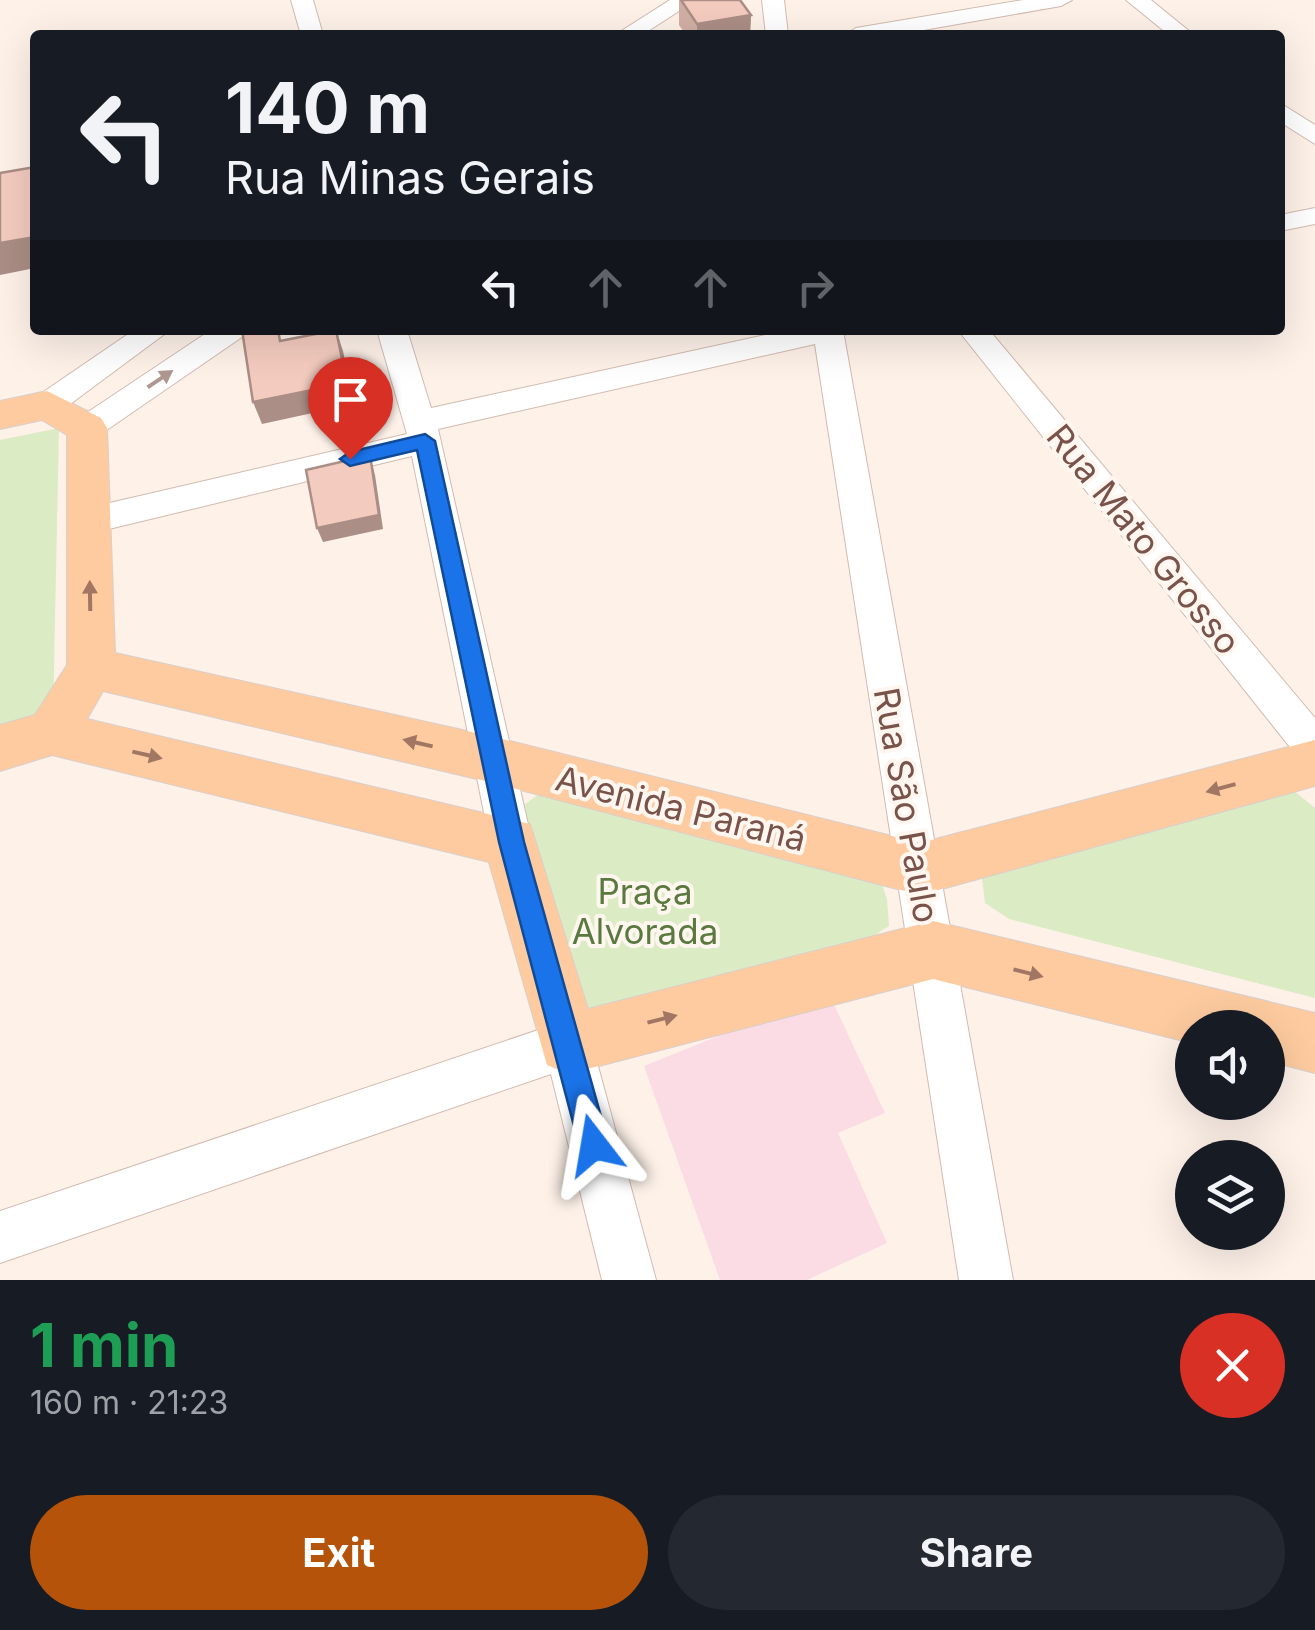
<!DOCTYPE html>
<html lang="en">
<head>
<meta charset="utf-8">
<style>
	:root { --surface:#171b24; --page:#242831; --text:#f1f3f6; --muted:#9ea1a6; --accent:#b45309 }
	body { margin:0; font-family:Inter,sans-serif; background:var(--page); color:var(--text); height:100vh; display:flex; flex-direction:column; font-size:38px; white-space:nowrap }
	* { box-sizing:border-box; margin:0 }
	p { font-size:32px; color:var(--muted) }
	.icon { flex:none; width:55px; height:55px; fill:none; stroke:currentColor; stroke-width:2; stroke-linecap:round; stroke-linejoin:round }
	.map { position:relative; height:1280px; overflow:hidden }
	.drawer { display:flex; flex-direction:column; background:var(--surface); flex:1 }
	.drawer>* { flex:none }
	.top-card { position:absolute; left:30px; top:30px; width:1255px; height:305px; border-radius:10px; box-shadow:0 10px 40px #0002; background:#171b24; color:var(--text); overflow:hidden }
	.controls { position:absolute; left:1175px; top:1010px; display:grid; gap:20px }
	.controls a { display:grid; place-items:center; width:110px; height:110px; border-radius:50%; background:var(--surface); box-shadow:0 10px 40px #0002; font-size:50px }
	.pin { position:absolute; display:grid; place-items:center; width:85px; height:85px; color:#fff; margin:-102px -42px; border-radius:50% 50% 50% 0; rotate:-45deg; box-shadow:0 0 10px #0007 }
	.pin .icon { rotate:45deg }
	.me { position:absolute; width:110px; margin:-55px; rotate:346deg; stroke-linejoin:round; filter:drop-shadow(0 0 8px #0008) }
	.turn { display:flex; align-items:center; gap:35px; height:210px; padding:0 30px; font-size:45px }
	.turn .icon { width:130px; height:130px; stroke-width:2.5 }
	.turn b { display:block; font-size:70px; line-height:85px }
	.lanes { display:flex; align-items:center; height:95px; padding:0 30px; background:#0003; justify-content:center; gap:50px; direction:ltr }
	.lanes .off { opacity:.35 }
	.round { display:grid; place-items:center; flex:none; width:105px; height:105px; border-radius:52px; background:var(--page) }
	.summary { display:flex; align-items:center; justify-content:space-between; height:170px; padding:0 30px }
	h1 { font-size:60px; font-weight:700; line-height:75px; color:#1e9e55 }
	.button { display:flex; gap:20px; margin-top:auto; padding:20px 30px }
	.button a { flex:1; height:115px; border-radius:60px; background:var(--accent); color:#fff; font-size:40px; font-weight:700; line-height:115px; text-align:center }
	.button a+a { background:var(--page); color:var(--text) }
	.map>svg:first-child { display:block }
	.medical { fill:#fbdbe4 }
	.green { fill:#dbecc5 }
	.lines { fill:none; stroke-linecap:round; stroke-linejoin:round }
	.minor-casing { stroke:#d3baaf; stroke-width:2 }
	.major-casing { stroke:#d9cfcc; stroke-width:2 }
	.minor { fill:#fff; fill-rule:evenodd }
	.major { fill:#fdcb9f; fill-rule:evenodd }
	.wall { fill:#d2afa4 }
	.shaded-wall { fill:#ab8e86 }
	.building { fill:#f4cbbf; stroke:#ab8e86; stroke-width:2.5 }
	.oneway { fill:#af9892 }
	.oneway2 { fill:#a17764 }
	.route { fill:#1a73e8; stroke:#114b97; stroke-width:2.5 }
	.labels { text-anchor:middle; dominant-baseline:central; stroke-width:8; stroke-linejoin:round; paint-order:stroke }
	.street-label { font-size:35px; fill:#79534a; stroke:#fff6ef }
	.park-label { font-size:35px; fill:#59793f; stroke:#fff6ef }
</style>
</head>
<body>
<div class="map">
<svg width="1315" height="1280" viewBox="0 0 1315 1280">
	<rect width="100%" height="100%" fill="#fdf1e8"/>
	<polygon class="medical" points="828,992 885,1113 838,1133 887,1243 807,1280 720,1280 644,1066"/>
	<g class="green">
		<polygon points="59,428 53,717 0,730 0,440"/>
		<polygon points="1287,785 1315,808 1315,998 1009,919 985,903 982,878 1004,866"/>
		<polygon points="546,789 879,875 887,899 889,926 862,943 621,1019 568,1006 524,805"/>
	</g>
	<g class="lines">
		<g class="minor-casing">
			<g id="minor">
				<polygon points="291,0 313,0 323,35 301,35"/>
				<polygon points="670,0 696,0 642,35 615,35"/>
				<polygon points="762,0 784,0 788,35 766,35"/>
				<polygon points="1023,0 1072,0 1061,6 895,35 845,35 856,28"/>
				<polygon points="1126,0 1151,0 1194,35 1169,35"/>
				<polygon points="1280,103 1315,125 1315,144 1280,122"/>
				<polygon points="1315,208 1315,224 1280,231 1280,215"/>
				<polygon points="134,330 170,330 58,413 47,416 36,413 31,405 36,397"/>
				<polygon points="211,330 247,330 242,337 98,436 87,439 76,436 71,428 76,420"/>
				<polygon points="377,330 407,330 431,408 788,330 848,330 844,336 1013,1280 959,1280 815,344 438,429 532,842 526,856 511,862 496,856 490,842 412,456 88,534 76,530 71,521 76,512 88,508 407,434"/>
				<polygon points="958,330 989,330 1315,718 1315,766 1301,761"/>
				<polygon points="568,1020 585,1027 592,1044 656,1280 602,1280 551,1074 0,1263 0,1211"/>
			</g>
		</g>
		<g class="major-casing">
			<polygon id="major" points="47,391 101,418 107,428 115,653 494,737 920,843 1315,740 1315,786 920,895 494,783 103,691 87,719 530,824 588,1009 933,921 1315,1013 1315,1073 1268,1061 1268,1028 1192,1028 1192,1043 933,979 568,1074 547,1065 489,862 52,755 0,771 0,725 35,715 67,665 67,435 42,420 0,429 0,401"/>
		</g>
		<use href="#minor" class="minor"/>
		<use href="#major" class="major"/>
	</g>
	<polygon class="wall" points="679,0 740,0 751,15 750,35 686,35 679,25"/>
	<g class="shaded-wall">
		<polygon points="751,15 750,35 697,35 697,24"/>
		<polygon points="35,237 35,268 0,275 0,243"/>
		<polygon points="336,330 343,351 354,404 262,424 253,402"/>
		<polygon points="371,461 375,475 383,529 323,542 317,528"/>
	</g>
	<g class="building">
		<polygon points="681,0 740,0 751,15 697,24"/>
		<polygon points="35,167 35,237 0,243 0,173"/>
		<polygon points="242,330 278,330 280,341 336,330 347,383 253,402"/>
		<polygon points="362,457 371,461 379,515 317,528 306,470"/>
	</g>
	<defs><path id="oneway-solid" d="M-6-.8H1V-3.2L6.5 0L1 3.2V.8H-6Z" transform="scale(2.5)"/></defs>
	<use class="oneway" href="#oneway-solid" transform="translate(160 379) rotate(-34)"/>
	<g class="oneway2">
		<use href="#oneway-solid" transform="translate(90 596) rotate(-91)"/>
		<use href="#oneway-solid" transform="translate(418 743) rotate(-167)"/>
		<use href="#oneway-solid" transform="translate(147 755) rotate(13)"/>
		<use href="#oneway-solid" transform="translate(1221 788) rotate(165)"/>
		<use href="#oneway-solid" transform="translate(1028 973) rotate(14)"/>
		<use href="#oneway-solid" transform="translate(662 1019) rotate(-14)"/>
	</g>
	<polygon class="route" points="425,434 435,441 524,842 609,1145 605,1156 594,1160 583,1156 579,1145 499,842 417,450 350,466 340,459 350,452"/>
	<g class="labels">
		<g class="street-label">
			<text transform="translate(1144 539) rotate(51)">Rua Mato Grosso</text>
			<text transform="translate(907 805) rotate(80)">Rua São Paulo</text>
			<text transform="translate(681 808) rotate(14)">Avenida Paraná</text>
		</g>
		<g class="park-label">
			<text x="645" y="891">Praça<tspan x="645" dy="40">Alvorada</tspan></text>
		</g>
	</g>
</svg>
<div class="controls">
<a><svg class="icon" aria-label="sound" viewBox="0 0 24 24"><path d="M4 9h4l5-4v14l-5-4H4zM17 9q2 3 0 6"/></svg></a>
<a><svg class="icon" aria-label="layers" viewBox="0 0 24 24"><path d="M12 4l9 5-9 5-9-5zM3 14l9 5 9-5"/></svg></a>
</div>
<div class="pin" style="left:350px;top:459px;background:#d93025"><svg class="icon" aria-label="arrive" viewBox="0 0 24 24"><path d="M6 21V4h12l-3 4 3 4H6"/></svg></div>
<svg class="me" style="left:594px;top:1145px" viewBox="-20 -20 40 40"><path d="M0-17L14 15 0 8-14 15z" fill="#1a73e8" stroke="#fff" stroke-width="4"/></svg>
<div class="top-card">
<div class="turn"><svg class="icon" aria-label="left" viewBox="0 0 24 24"><path d="M17 20v-9H6M10 6l-5 5 5 5"/></svg><div><b>140 m</b>Rua Minas Gerais</div></div>
<div class="lanes"><svg class="icon" aria-label="left" viewBox="0 0 24 24"><path d="M17 20v-9H6M10 6l-5 5 5 5"/></svg><svg class="icon off" aria-label="ahead" viewBox="0 0 24 24"><path d="M12 20V5M6 11l6-6 6 6"/></svg><svg class="icon off" aria-label="ahead" viewBox="0 0 24 24"><path d="M12 20V5M6 11l6-6 6 6"/></svg><svg class="icon off" aria-label="right" viewBox="0 0 24 24"><path d="M7 20v-9h11M14 6l5 5-5 5"/></svg></div>
</div>
</div>
<section class="drawer">
<div class="summary"><div><h1>1 min</h1><p>160 m · 21:23</p></div><a class="round" style="background:#d93025;color:#fff"><svg class="icon" aria-label="close" viewBox="0 0 24 24"><path d="M6 6l12 12M18 6L6 18"/></svg></a></div>
<div class="button"><a>Exit</a><a>Share</a></div>
</section>
</body>
</html>
